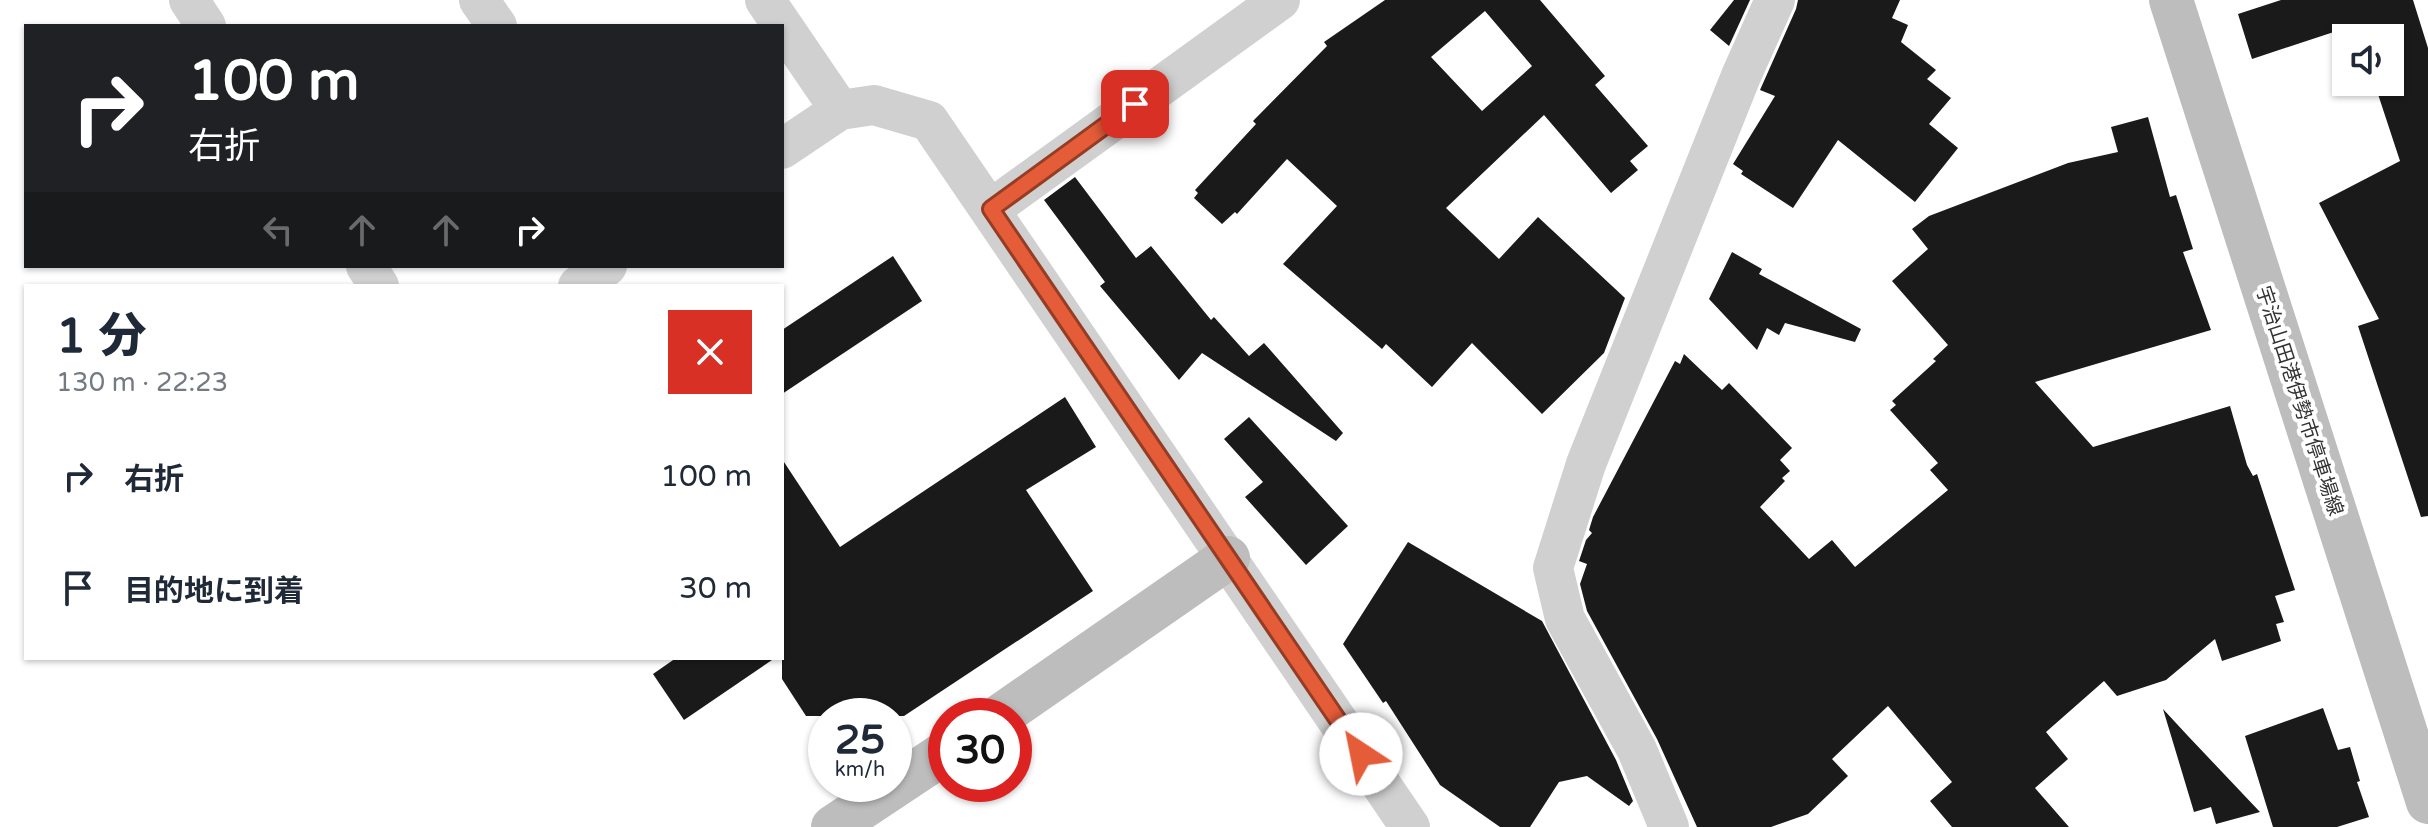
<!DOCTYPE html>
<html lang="ja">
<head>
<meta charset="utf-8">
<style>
	:root { --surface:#fff; --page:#f6f6f7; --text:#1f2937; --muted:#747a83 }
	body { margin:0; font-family:"Varela Round","Noto Sans JP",sans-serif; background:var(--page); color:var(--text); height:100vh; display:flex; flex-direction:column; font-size:30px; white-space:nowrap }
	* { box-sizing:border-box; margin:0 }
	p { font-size:26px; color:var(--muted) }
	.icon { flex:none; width:44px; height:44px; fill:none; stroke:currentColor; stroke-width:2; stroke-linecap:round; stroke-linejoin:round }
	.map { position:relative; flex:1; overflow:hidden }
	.drawer { position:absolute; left:24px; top:284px; width:760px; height:376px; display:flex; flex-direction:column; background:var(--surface); border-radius:0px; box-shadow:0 2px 6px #0004 }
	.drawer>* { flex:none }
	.top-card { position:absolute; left:24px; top:24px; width:760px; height:244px; border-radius:0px; box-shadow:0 2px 6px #0004; background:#202124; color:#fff; overflow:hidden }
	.buttons { position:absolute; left:2332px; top:24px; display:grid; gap:16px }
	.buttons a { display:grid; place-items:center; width:72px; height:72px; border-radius:0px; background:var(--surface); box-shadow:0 2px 6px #0004; font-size:40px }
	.speed { position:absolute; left:808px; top:698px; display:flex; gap:16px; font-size:40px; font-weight:700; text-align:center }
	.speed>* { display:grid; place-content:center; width:104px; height:104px; border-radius:50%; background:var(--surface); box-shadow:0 2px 6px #0004; line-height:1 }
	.speed small { font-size:20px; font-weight:400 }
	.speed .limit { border:12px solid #d22; background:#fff; color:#111 }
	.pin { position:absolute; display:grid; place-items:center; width:68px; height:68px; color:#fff; margin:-34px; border-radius:16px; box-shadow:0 4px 12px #0006 }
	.me { position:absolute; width:88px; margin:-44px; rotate:326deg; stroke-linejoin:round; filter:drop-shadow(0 0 6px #0008) }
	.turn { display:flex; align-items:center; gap:28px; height:168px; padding:0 32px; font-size:36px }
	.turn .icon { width:104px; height:104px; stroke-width:2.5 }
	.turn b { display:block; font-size:56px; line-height:68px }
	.lanes { display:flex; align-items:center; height:76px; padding:0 32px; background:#0003; justify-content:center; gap:40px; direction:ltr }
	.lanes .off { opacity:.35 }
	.round { display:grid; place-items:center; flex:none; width:84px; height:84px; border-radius:0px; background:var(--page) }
	.head { display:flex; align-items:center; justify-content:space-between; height:136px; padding:0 32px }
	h1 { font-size:48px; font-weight:800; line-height:60px }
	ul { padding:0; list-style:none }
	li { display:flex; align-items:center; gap:24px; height:112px; padding:0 32px }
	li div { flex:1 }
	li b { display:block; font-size:30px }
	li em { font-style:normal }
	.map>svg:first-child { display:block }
	.building { fill:#1a1a1a; fill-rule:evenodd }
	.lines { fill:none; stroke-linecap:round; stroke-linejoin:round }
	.street { stroke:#d0d0d0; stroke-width:40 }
	.secondary { stroke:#bdbdbd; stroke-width:44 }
	.route-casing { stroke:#953c25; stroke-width:20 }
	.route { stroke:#e55c39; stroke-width:14 }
	.labels { text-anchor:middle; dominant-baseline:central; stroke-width:8; stroke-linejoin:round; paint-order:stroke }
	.street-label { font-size:20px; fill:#333; stroke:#fff }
</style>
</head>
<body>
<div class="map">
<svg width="2428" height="827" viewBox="0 0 2428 827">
	<rect width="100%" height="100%" fill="#fff"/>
	<g class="building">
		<path d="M1385,0H1540L1605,76L1595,85L1648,146L1630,161L1638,170L1611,193L1544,115L1446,208L1499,259L1538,217L1625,298L1604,353L1542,414L1472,343L1432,387L1386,344L1382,349L1283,264L1337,206L1287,159L1237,214L1235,212L1222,224L1194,198L1198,193L1195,190L1256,124L1253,121L1327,46L1324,42ZM1485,11L1532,66L1482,111L1431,57Z"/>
		<polygon points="1734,0 1750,0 1729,46 1710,30"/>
		<polygon points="1798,0 1900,0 1892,18 1908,25 1901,42 1936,70 1927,79 1951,98 1929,124 1958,148 1915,202 1838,140 1793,208 1741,174 1743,171 1733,164 1775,96 1760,90 1796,9"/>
		<polygon points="2281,0 2413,0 2428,48 2428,516 2421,517 2358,326 2379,319 2319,203 2400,161 2374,82 2390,82 2390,38 2360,38 2355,25 2252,59 2238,14"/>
		<polygon points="2148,117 2170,197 2176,195 2193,249 2183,252 2211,330 2035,382 2093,447 2230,406 2247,465 2253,476 2257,474 2295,590 2275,596 2284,622 2276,624 2281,641 2222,661 2215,639 2166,680 2117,696 2104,681 2046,732 2068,759 2035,788 2069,827 1952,827 1930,801 1952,782 1888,706 1832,759 1848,776 1808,814 1771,827 1697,827 1657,739 1587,611 1580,584 1587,564 1579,561 1586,540 1592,533 1589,530 1593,517 1675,361 1680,364 1684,354 1722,390 1729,383 1792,448 1780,460 1790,471 1782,478 1785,481 1760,507 1809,559 1832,540 1855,567 1948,490 1930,470 1938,463 1890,410 1896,405 1892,401 1936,361 1933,359 1948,345 1892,281 1928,249 1912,229 1929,216 2068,163 2118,152 2111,127"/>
		<polygon points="1075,177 1136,258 1151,246 1211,320 1214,317 1249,356 1264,343 1343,433 1336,441 1202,353 1179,380 1100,286 1105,282 1044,200"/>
		<polygon points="1732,252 1762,269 1759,274 1861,329 1855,342 1785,323 1779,335 1767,328 1757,350 1709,299"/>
		<polygon points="893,256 922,301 782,394 782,330"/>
		<polygon points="1065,397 1096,447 1026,490 1093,591 904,716 806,716 782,679 782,459 840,547"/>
		<polygon points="1249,417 1348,526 1306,565 1245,497 1263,482 1224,439"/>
		<polygon points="1408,542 1542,621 1616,760 1633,801 1629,806 1587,776 1559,782 1530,827 1500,827 1440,785 1386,701 1383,703 1343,644"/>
		<polygon points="676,658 775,658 684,720 653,674"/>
		<polygon points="2323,708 2338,750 2350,747 2360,781 2357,782 2369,817 2337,827 2273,827 2245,736"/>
		<polygon points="2163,709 2188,736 2260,812 2216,824 2211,807 2194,812"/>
	</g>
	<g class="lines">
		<g class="street">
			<polyline points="189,0 206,26"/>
			<polyline points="479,0 497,26"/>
			<polyline points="765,0 840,110"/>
			<polyline points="782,149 840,110 874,105 929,121 1410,827"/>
			<polyline points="991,209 1280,0"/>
			<polyline points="366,266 379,286"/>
			<polyline points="578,286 607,266"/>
			<polyline points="1669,827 1637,750 1565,619 1553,568 1586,464 1741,76 1775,0"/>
		</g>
		<g class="secondary">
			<polyline points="2171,0 2428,802"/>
			<polyline points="1000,716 1228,558"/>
			<polyline points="833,827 946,752"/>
		</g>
	</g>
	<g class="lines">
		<g class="route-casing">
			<polyline id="route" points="1135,104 991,209 1361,754"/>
		</g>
		<use href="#route" class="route"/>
	</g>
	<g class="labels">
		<g class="street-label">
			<text transform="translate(2299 401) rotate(72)">宇治山田港伊勢市停車場線</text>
		</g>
	</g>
</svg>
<div class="buttons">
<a><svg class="icon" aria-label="sound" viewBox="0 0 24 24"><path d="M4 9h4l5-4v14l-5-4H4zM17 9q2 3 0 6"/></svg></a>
</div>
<div class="speed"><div>25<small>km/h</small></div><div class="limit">30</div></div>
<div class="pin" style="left:1135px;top:104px;background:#d93025"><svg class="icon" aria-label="arrive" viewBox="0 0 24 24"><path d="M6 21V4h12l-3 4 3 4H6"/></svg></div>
<svg class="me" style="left:1361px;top:754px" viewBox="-20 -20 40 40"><circle r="19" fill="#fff"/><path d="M0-13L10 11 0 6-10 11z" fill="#e55c39"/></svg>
<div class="top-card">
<div class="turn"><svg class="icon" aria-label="right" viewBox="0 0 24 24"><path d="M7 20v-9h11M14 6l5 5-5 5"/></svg><div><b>100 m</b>右折</div></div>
<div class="lanes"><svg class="icon off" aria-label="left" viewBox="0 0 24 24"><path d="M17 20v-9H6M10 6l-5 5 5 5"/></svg><svg class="icon off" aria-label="ahead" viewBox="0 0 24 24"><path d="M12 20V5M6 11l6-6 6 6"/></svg><svg class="icon off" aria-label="ahead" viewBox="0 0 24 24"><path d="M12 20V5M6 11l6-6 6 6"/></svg><svg class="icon" aria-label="right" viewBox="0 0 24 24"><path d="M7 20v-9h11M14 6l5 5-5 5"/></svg></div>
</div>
<section class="drawer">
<div class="head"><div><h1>1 分</h1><p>130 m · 22:23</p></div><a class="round" style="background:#d93025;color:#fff"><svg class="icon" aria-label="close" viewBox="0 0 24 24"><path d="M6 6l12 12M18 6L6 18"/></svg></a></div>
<ul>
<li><svg class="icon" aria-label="right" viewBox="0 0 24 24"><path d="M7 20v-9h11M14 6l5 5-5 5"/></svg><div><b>右折</b></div><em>100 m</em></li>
<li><svg class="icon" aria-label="arrive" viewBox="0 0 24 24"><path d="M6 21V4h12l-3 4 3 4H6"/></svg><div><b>目的地に到着</b></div><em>30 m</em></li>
</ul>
</section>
</div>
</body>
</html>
